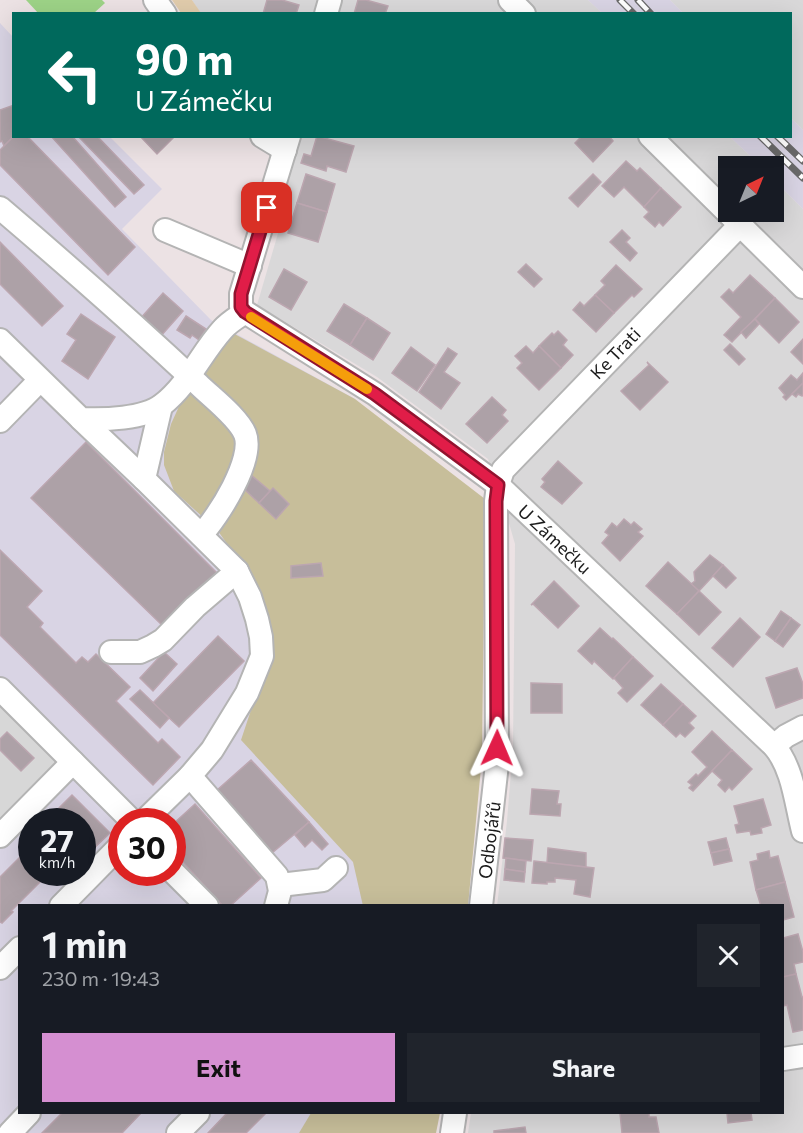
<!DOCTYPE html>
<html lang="en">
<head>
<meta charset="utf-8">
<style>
	:root { --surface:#171b24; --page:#20242c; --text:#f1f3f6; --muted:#9ea1a6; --accent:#d58fd1 }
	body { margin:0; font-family:Commissioner,sans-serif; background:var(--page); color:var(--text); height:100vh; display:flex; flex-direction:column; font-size:22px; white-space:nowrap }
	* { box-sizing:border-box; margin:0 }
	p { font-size:20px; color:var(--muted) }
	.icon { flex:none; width:33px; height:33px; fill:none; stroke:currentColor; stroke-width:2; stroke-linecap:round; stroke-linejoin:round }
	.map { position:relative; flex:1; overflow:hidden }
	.panel { position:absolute; left:18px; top:904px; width:766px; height:210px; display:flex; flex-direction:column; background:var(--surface); border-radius:0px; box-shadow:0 6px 24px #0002 }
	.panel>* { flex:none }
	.banner { position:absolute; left:12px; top:12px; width:780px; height:126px; border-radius:0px; box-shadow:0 6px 24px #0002; background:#00695c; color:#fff; overflow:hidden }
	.needle { width:39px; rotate:43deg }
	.controls { position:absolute; left:718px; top:156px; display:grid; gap:12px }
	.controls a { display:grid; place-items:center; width:66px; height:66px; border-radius:0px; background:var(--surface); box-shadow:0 6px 24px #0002; font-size:30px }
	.speed { position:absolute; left:18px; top:808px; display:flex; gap:12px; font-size:30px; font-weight:700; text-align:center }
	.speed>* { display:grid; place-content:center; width:78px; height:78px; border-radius:50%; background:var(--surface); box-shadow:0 6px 24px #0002; line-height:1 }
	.speed small { font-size:15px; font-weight:400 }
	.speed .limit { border:9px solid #d22; background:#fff; color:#111 }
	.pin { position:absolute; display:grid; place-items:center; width:51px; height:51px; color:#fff; margin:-26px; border-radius:12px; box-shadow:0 3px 9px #0006 }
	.me { position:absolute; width:66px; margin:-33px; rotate:1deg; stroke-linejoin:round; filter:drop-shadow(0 0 4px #0008) }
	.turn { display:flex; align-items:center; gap:21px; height:126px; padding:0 24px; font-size:27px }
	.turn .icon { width:78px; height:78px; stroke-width:2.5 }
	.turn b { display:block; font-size:42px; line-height:51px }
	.round { display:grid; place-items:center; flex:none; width:63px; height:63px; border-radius:0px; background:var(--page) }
	.summary { display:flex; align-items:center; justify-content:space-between; height:102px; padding:0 24px }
	h1 { font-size:36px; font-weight:700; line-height:45px }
	.cta { display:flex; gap:12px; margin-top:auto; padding:12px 24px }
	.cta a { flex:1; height:69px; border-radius:0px; background:var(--accent); color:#111; font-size:24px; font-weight:700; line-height:69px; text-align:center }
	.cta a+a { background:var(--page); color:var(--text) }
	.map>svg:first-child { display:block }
	.residential { fill:#d9d8d9 }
	.industrial { fill:#d9d4e4; fill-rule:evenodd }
	.grass { fill:#e1ccac }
	.forest { fill:#c7be9a }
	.pitch { fill:#9dd387 }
	.parking { fill:#d7d7d7 }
	.building { fill:#ada1a7; stroke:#bca6b0; stroke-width:1.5 }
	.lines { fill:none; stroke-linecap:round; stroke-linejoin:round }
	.minor-casing { stroke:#b4b4b4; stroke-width:26 }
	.minor { stroke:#fff; stroke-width:22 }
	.rail-casing { stroke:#696969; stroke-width:7 }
	.rail { stroke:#fff; stroke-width:4.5; stroke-dasharray:14; stroke-linecap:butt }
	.route-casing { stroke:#92132f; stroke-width:15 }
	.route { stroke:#e11d48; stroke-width:10 }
	.slow { stroke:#f59e0b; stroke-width:10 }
	.labels { text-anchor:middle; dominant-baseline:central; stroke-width:4.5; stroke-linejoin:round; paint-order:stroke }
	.street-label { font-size:18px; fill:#1b1b1b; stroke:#fff }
</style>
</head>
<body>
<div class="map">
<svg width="803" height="1133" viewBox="0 0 803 1133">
	<rect width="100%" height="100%" fill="#ece2e4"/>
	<g class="residential">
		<polygon points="192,0 588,0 602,13 201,14"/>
		<polygon points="670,0 803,0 803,130 791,118 790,14 683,13"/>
		<polygon points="260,137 730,137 761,166 729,166 729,212 774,212 774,180 803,209 803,1133 468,1133 471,1113 783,1113 783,906 497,906 507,821 513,747 515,544 498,485 488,459 377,377 257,305 289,196"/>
	</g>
	<g class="industrial">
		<polygon points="588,0 670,0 683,13 602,13"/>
		<path d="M0,23L13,37L14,136L110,137L162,189L122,229L211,320L355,399L463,906H20V1113H436L434,1133H0ZM32,822H82V873H32ZM122,822H172V873H122Z"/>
		<polygon points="791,118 803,130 803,209 774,180 774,166 761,166 730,137 790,136"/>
	</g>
	<polygon class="grass" points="172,0 192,0 201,13 181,13"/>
	<g class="forest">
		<polygon points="229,331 355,399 485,499 482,757 468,906 363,906 353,862 241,740 268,659 251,578 218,531 174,491 164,465 164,452 171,424 181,402"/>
		<polygon points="311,1113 440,1113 436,1133 299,1133"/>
	</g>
	<polygon class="pitch" points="26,0 102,0 105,3 94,13 39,14"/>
	<polygon class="parking" points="0,705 59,763 0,823"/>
	<g class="building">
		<polygon points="267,0 282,0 299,5 296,14 263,14"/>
		<polygon points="358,0 366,0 388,6 385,14 354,14"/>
		<polygon points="14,105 14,136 4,146 2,141 0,142 0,110"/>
		<polygon points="14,136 27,136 135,247 108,275 0,165 0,150"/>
		<polygon points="51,136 72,136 126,197 115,207"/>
		<polygon points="78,136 97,136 144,185 134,194"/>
		<polygon points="140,136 175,136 157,154"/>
		<polygon points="317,136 354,146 346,172 327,166 326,171 301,163 304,154 311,156"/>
		<polygon points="582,136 609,136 613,141 593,162 575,143"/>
		<polygon points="626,161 637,171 640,168 661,188 644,207 624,187 614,197 602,186"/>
		<polygon points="306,174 335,184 327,212 297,203"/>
		<polygon points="593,174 601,182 578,207 569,198"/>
		<polygon points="661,188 681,207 663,226 659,222 655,227 644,217 649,212 644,207"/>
		<polygon points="297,203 327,212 318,242 288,233"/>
		<polygon points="622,230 630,238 626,242 637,253 630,261 610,242"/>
		<polygon points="0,242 63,306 42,326 0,284"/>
		<polygon points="526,264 542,279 534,287 518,272"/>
		<polygon points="616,265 642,289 634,297 632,295 614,313 595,295 605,285 601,281"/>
		<polygon points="284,269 307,282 291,310 269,297"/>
		<polygon points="750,275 775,298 732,342 724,335 741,317 721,297 729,289 733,293"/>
		<polygon points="163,293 183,311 160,337 140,319"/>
		<polygon points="595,295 614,313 596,332 573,310 580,302 584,306"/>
		<polygon points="775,298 799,322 779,343 755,319"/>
		<polygon points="344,304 367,318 350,345 327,331"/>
		<polygon points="81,314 115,337 88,379 62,361 76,340 67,334"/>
		<polygon points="186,316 206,329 199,340 192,335 190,338 177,330"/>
		<polygon points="367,318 390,333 373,360 350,345"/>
		<polygon points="755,319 759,324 746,338 741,332"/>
		<polygon points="558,331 567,340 563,345 573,355 561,368 539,346 552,333 554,335"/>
		<polygon points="803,339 803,364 791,352"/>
		<polygon points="730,344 745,359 739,365 724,350"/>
		<polygon points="526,346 533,353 539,346 561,368 539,390 517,368 522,363 515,356"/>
		<polygon points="411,347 435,365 417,391 392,373"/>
		<polygon points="448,348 457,354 444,372 460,383 441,409 419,392"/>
		<polygon points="647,362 668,382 640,410 621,391 649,365"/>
		<polygon points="803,373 803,383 786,400 783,397 785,395 779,388 791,375 797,380"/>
		<polygon points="803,383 803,394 802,396 798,394 796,397 792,394"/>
		<polygon points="492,397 506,410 502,415 508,421 487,443 466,424"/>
		<polygon points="86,442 218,574 165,628 31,498"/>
		<polygon points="558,461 582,483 562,504 541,487 545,482 542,479"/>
		<polygon points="251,475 270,491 259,503 241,486"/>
		<polygon points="273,488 289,504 276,519 259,503"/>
		<polygon points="624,519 631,525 634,522 642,529 638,532 643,536 620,561 602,543 609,535 605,532 612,523 617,527"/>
		<polygon points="0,550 42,591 27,607 43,623 40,627 76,663 82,657 88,662 96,654 130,687 116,701 158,743 162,739 180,757 153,785 0,635"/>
		<polygon points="710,555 723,565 699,591 691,584 695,581 694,572"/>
		<polygon points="668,562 699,591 677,614 646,586"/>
		<polygon points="321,563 323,576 291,578 291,566"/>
		<polygon points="723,565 736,578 726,588 713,576"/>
		<polygon points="554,581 579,606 558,628 533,604 531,605"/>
		<polygon points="699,591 721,612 699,635 677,614"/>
		<polygon points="781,611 791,618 775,641 766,634"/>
		<polygon points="740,618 760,637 733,667 712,648"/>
		<polygon points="791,618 800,625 783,647 775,641"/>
		<polygon points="600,628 612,639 613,638 633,657 613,679 594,661 592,664 578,651"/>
		<polygon points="218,636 244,661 179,727 153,703"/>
		<polygon points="164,652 177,664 153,691 140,678"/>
		<polygon points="633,657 653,676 627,702 618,693 623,688 614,678"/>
		<polygon points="797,668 803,684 803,698 776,708 766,678"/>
		<polygon points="531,683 562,684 562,713 531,713"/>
		<polygon points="661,684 683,704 663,725 641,705"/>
		<polygon points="140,690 169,718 160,728 130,699"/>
		<polygon points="683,704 696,716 689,723 694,728 685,737 680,733 676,737 663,725"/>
		<polygon points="712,731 732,750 693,791 689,788 692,785 688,782 696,774 698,776 707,767 692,752"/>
		<polygon points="7,732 34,758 21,771 0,750 0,739"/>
		<polygon points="732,750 752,769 732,790 729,787 725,792 718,785 722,780 712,771"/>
		<polygon points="251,760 309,822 272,853 216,791"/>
		<polygon points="532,789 559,791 557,804 561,804 560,816 530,814"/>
		<polygon points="72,795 110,833 91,851 82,843 82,822 54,822 64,813 59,808"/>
		<polygon points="763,799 771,825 761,828 762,833 751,835 750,831 737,833 735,825 739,824 734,806"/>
		<polygon points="195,804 261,878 230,906 223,906 172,850 172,825"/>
		<polygon points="309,822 328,844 322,850 312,840 305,847 295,835"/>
		<polygon points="505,838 533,840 531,861 503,858"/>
		<polygon points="726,838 729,849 711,853 708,842"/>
		<polygon points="32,845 32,873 49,873 11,911 13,912 2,923 0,922 0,877"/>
		<polygon points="548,848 586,853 586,867 547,863"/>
		<polygon points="729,849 732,861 714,865 711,853"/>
		<polygon points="769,851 770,858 778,856 785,882 756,890 750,862 758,860 757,854"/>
		<polygon points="506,858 526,861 525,872 505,869"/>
		<polygon points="534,861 594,868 590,897 574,894 576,880 555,878 555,882 547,882 547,884 532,883"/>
		<polygon points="505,869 525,872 524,882 504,880"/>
		<polygon points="785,882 794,917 783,920 783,906 761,906 756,890"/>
		<polygon points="798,934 803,952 803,962 794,964 796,974 783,977 783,938"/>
		<polygon points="796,974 802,997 803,997 803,1030 793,1032 787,1005 783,1006 783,977"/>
		<polygon points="62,1113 141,1113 122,1133 42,1133"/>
		<polygon points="227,1113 266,1113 246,1133 208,1133"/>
		<polygon points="620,1113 649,1113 649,1117 656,1117 659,1133 622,1133"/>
		<polygon points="727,1113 751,1113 752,1120 728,1123"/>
		<polygon points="525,1127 526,1133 494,1133 494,1131"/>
	</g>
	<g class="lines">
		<g class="minor-casing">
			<g id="minor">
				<polyline points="155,0 165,14"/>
				<polyline points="510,0 524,14"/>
				<polyline points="326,14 330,0"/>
				<polyline points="262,136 285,150"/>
				<path d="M289,136L241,294V307L245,312L375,394L498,485L774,746C793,768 796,804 803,831"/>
				<polyline points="650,136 803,287"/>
				<path d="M0,208C67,265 134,324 198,384C211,397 238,417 245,434C255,459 218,517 201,535"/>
				<polyline points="165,230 250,266"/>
				<path d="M0,340L81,419C104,420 144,419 162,405C189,384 201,353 223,329C229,322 238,317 245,312"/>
				<polyline points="81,419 144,479"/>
				<polyline points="0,421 40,380"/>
				<polyline points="111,652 140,652 153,646 163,640 195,607 237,571"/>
				<polyline points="0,689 133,822"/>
				<polyline points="774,746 786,736 803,727"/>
				<polyline points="190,776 277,876 280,891 276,906"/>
				<polyline points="143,822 190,776 212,750 247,693 262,656 261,637 257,619 250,597 237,571 144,479 161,406"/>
				<polyline points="0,836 73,762"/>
				<polyline points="172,871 207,906"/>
				<polyline points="280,885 323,880 336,868"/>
				<polyline points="61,906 122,844"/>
				<polyline points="481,906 497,764 496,501 498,485 503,470 740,225"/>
				<polyline points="0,968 20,948"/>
				<polyline points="783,1059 803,1056"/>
				<polyline points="10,1133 29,1113"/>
				<polyline points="178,1133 198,1113"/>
				<polyline points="452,1133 455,1113"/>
			</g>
		</g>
		<use href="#minor" class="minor"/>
		<g class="rail-casing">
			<g id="rail">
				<polyline points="620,0 634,14"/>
				<polyline points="638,0 651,14"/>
				<polyline points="760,136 803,178"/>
				<polyline points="777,136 803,161"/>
			</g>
		</g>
		<use href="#rail" class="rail"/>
	</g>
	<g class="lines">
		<g class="route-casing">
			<polyline id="route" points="267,208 241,294 241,307 245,312 375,394 498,485 496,501 497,748"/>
		</g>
		<use href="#route" class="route"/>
		<polyline class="slow" points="251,317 367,389"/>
	</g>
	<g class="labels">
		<g class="street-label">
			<text transform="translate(615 353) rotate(-46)">Ke Trati</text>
			<text transform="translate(555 539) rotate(43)">U Zámečku</text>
			<text transform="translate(489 840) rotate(-83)">Odbojářů</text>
		</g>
	</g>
</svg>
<div class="controls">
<a><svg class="needle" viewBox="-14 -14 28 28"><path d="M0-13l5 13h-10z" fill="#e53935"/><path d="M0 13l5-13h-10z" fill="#9ea1a6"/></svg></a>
</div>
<div class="speed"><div>27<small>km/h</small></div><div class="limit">30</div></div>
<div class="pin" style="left:267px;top:208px;background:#d93025"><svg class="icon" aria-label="arrive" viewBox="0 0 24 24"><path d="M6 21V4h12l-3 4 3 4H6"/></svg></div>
<svg class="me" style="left:497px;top:748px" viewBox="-20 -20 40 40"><path d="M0-17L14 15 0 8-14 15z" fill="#e11d48" stroke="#fff" stroke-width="4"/></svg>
<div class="banner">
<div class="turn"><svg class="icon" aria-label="left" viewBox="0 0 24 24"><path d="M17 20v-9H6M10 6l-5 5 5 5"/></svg><div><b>90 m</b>U Zámečku</div></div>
</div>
<section class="panel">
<div class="summary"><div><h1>1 min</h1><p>230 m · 19:43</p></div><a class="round"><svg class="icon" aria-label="close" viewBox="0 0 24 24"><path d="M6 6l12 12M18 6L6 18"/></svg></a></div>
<div class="cta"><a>Exit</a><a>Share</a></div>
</section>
</div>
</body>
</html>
